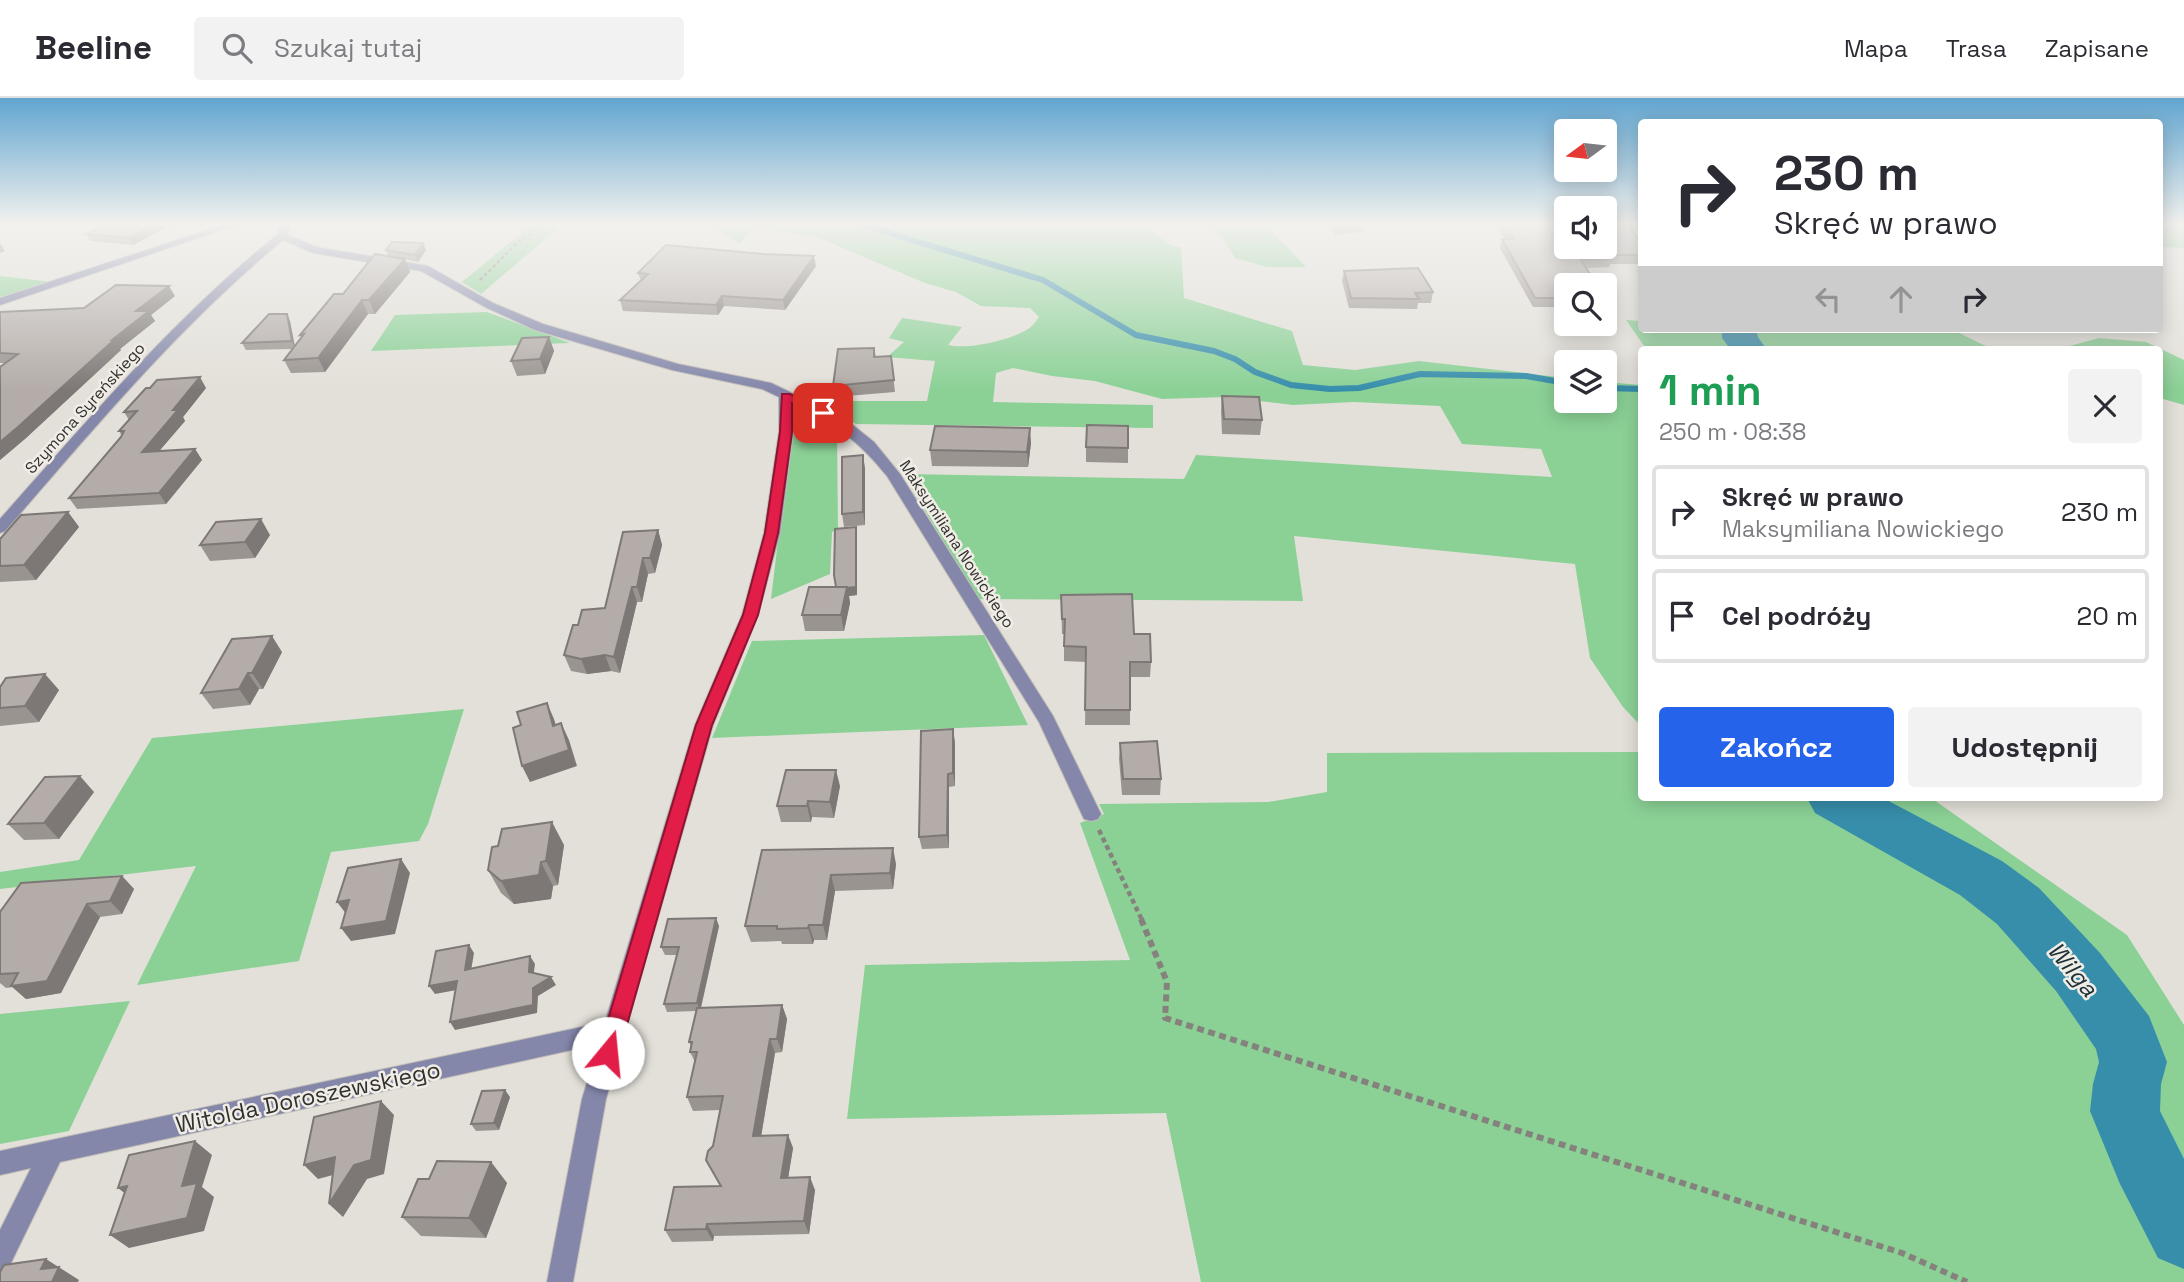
<!DOCTYPE html>
<html lang="pl">
<head>
<meta charset="utf-8">
<style>
	:root { --surface:#fff; --page:#f2f2f3; --text:#2b2b33; --muted:#7c7c81; --line:#e1e1e2; --accent:#2563eb }
	body { margin:0; font-family:"Space Grotesk",sans-serif; background:var(--page); color:var(--text); height:100vh; display:flex; flex-direction:column; font-size:26px; white-space:nowrap }
	* { box-sizing:border-box; margin:0 }
	p { font-size:23px; color:var(--muted) }
	.icon { flex:none; width:38px; height:38px; fill:none; stroke:currentColor; stroke-width:2; stroke-linecap:round; stroke-linejoin:round }
	.map { position:relative; flex:1; overflow:hidden }
	.side { position:absolute; left:1638px; top:248px; width:525px; height:455px; display:flex; flex-direction:column; background:var(--surface); border-radius:7px; box-shadow:0 4px 18px #0003 }
	.side>* { flex:none }
	.banner { position:absolute; left:1638px; top:21px; width:525px; height:214px; border-radius:7px; box-shadow:0 4px 18px #0003; background:#fff; color:var(--text); overflow:hidden }
	.needle { width:46px; rotate:255deg }
	.controls { position:absolute; left:1554px; top:21px; display:grid; gap:14px }
	.controls a { display:grid; place-items:center; width:63px; height:63px; border-radius:7px; background:var(--surface); box-shadow:0 4px 18px #0003; font-size:35px }
	.pin { position:absolute; display:grid; place-items:center; width:60px; height:60px; color:#fff; margin:-30px; border-radius:14px; box-shadow:0 4px 10px #0006 }
	.me { position:absolute; width:77px; margin:-38px; rotate:17deg; stroke-linejoin:round; filter:drop-shadow(0 0 5px #0008) }
	.turn { display:flex; align-items:center; gap:24px; height:147px; padding:0 21px; font-size:32px }
	.turn .icon { width:91px; height:91px; stroke-width:2.5 }
	.turn b { display:block; font-size:49px; line-height:60px }
	.lanes { display:flex; align-items:center; height:66px; padding:0 21px; background:#0003; justify-content:center; gap:35px; direction:ltr }
	.lanes .off { opacity:.35 }
	.round { display:grid; place-items:center; flex:none; width:74px; height:74px; border-radius:7px; background:var(--page) }
	.overview { display:flex; align-items:center; justify-content:space-between; height:119px; padding:0 21px }
	h1 { font-size:42px; font-weight:700; line-height:52px; color:#1e9e55 }
	.action { display:flex; gap:14px; margin-top:auto; padding:14px 21px }
	.action a { flex:1; height:80px; border-radius:7px; background:var(--accent); color:#fff; font-size:28px; font-weight:700; line-height:80px; text-align:center }
	.action a+a { background:var(--page); color:var(--text) }
	ul { padding:0; list-style:none }
	li { display:flex; align-items:center; gap:21px; height:94px; margin:0 14px 10px; padding:0 7px; border:4px solid var(--line); border-radius:7px }
	li div { flex:1 }
	li b { display:block; font-size:26px }
	li em { font-style:normal }
	header { display:flex; align-items:center; gap:42px; box-sizing:border-box; height:98px; padding:0 35px; background:var(--surface); border-bottom:2px solid var(--line) }
	header strong { font-size:33px }
	nav { display:flex; gap:38px; margin-inline-start:auto; font-size:24px }
	.search { width:490px; height:63px; background:var(--page); display:flex; align-items:center; gap:18px; box-sizing:border-box; padding:0 24px; border-radius:7px; color:var(--muted); font-size:26px }
	.map>svg:first-child { display:block }
	.green { fill:#8bd196 }
	.lines { fill:none; stroke-linecap:round; stroke-linejoin:round }
	.stream { stroke:#378eab; stroke-width:6 }
	.river { fill:#378eab; fill-rule:evenodd }
	.minor-casing { stroke:#c0bdb7; stroke-width:2 }
	.path-far2 { stroke:#85827e; stroke-width:2.5; stroke-dasharray:3.5 2.5; stroke-linecap:butt }
	.path-far1 { stroke:#85827e; stroke-width:4.5; stroke-dasharray:5 3.5; stroke-linecap:butt }
	.path { stroke:#85827e; stroke-width:6; stroke-dasharray:7 4.5; stroke-linecap:butt }
	.minor { fill:#8487aa; fill-rule:evenodd }
	.wall { fill:#9a9490 }
	.shaded-wall { fill:#7d7876 }
	.building { fill:#b3aca8; stroke:#7d7876; stroke-width:2 }
	.route { fill:#e11d48; stroke:#92132f; stroke-width:2 }
	.labels { text-anchor:middle; dominant-baseline:central; stroke-width:5; stroke-linejoin:round; paint-order:stroke }
	.far-street-label { font-size:16px; fill:#33312f; stroke:#f0ede6 }
	.near-street-label { font-size:23px; fill:#33312f; stroke:#f0ede6 }
	.near-water-label { font-size:24px; font-style:italic; fill:#1c3037; stroke:#f0ede6 }
</style>
</head>
<body>
<header>
<strong>Beeline</strong>
<div class="search"><svg class="icon" aria-label="search" viewBox="0 0 24 24"><circle cx="10" cy="10" r="6"/><path d="M15 15l6 6"/></svg>Szukaj tutaj</div>
<nav><a>Mapa</a><a>Trasa</a><a>Zapisane</a></nav>
</header>
<div class="map">
<svg width="2184" height="1184" viewBox="0 0 2184 1184">
	<rect width="100%" height="100%" fill="#e3e0d9"/>
	<g class="green">
		<polygon points="531,127 562,127 481,196 462,184"/>
		<path d="M709,127H1145L1168,146L1181,150L1184,200L1292,233L1303,267L1355,272L1419,263L1566,280V303H1605V284L1641,287V628L1623,609L1590,560L1575,466L1294,438L1303,503L978,501L903,376L1184,381L1196,357L1552,379L1541,351L1462,346L1440,308L1354,304L1293,307L1226,299L1162,301L1095,283L1052,278L1013,270L996,275L993,304L1153,307V330L856,326L817,303H927L935,263L887,259L904,244L889,240L902,220L962,229L948,247C967,252 1011,242 1028,231C1032,229 1036,223 1039,219L1030,210L981,208L956,194L925,185L819,140L754,129L740,146Z"/>
		<polygon points="1207,127 1266,127 1306,169 1267,169 1235,160 1222,139"/>
		<polygon points="2160,127 2184,127 2184,150 2160,149"/>
		<polygon points="0,178 52,184 0,199"/>
		<polygon points="487,214 570,245 371,253 395,217"/>
		<polygon points="1626,222 1641,223 1642,231 1951,231 1994,252 1647,252"/>
		<polygon points="2099,240 2146,244 2184,262 2184,307 2160,300 2160,252 2055,252"/>
		<polygon points="799,307 837,333 838,431 832,434 830,476 771,501 794,310"/>
		<polygon points="984,537 1028,627 712,640 752,543"/>
		<polygon points="464,611 428,726 419,743 331,754 299,863 137,887 196,768 0,791 0,774 79,762 152,640"/>
		<polygon points="1641,654 1642,700 1931,700 2127,837 2184,927 2184,1184 1201,1184 1166,1015 847,1021 865,867 1130,862 1080,725 1104,716 1099,706 1268,704 1327,694 1327,655"/>
		<polygon points="130,903 69,1033 0,1046 0,916"/>
	</g>
	<g class="lines">
		<g class="stream">
			<polyline points="863,127 1043,182 1136,237 1214,253 1235,261 1255,274 1291,287 1330,291 1359,290 1420,276 1526,278 1566,285"/>
			<polyline points="1605,290 1642,291"/>
		</g>
		<g class="river">
			<polygon points="1722,231 1756,231 1758,239 1767,252 1731,252 1722,240"/>
			<polygon points="1807,700 1883,700 2002,763 2039,790 2100,855 2149,918 2167,964 2161,986 2160,1013 2184,1061 2184,1171 2158,1160 2120,1086 2090,1013 2093,986 2099,964 2096,951 2056,893 1997,826 1960,797 1815,715"/>
		</g>
		<g class="minor-casing">
			<g id="minor">
				<polygon points="223,127 237,127 0,207 0,200"/>
				<path d="M280,127H290L288,137L316,149L428,168L493,205L543,226L678,266L771,285L844,320L874,344L900,376L1053,618L1101,716L1098,721L1091,723L1084,721L1039,624L887,378C856,340 836,327 793,306V334L780,435L758,517L713,627L606,1001L573,1184H547L582,1001L599,946L60,1064L9,1169L0,1173V1132L31,1070L0,1077V1053L605,924L695,627L742,517L764,435L779,334V299L762,291L672,272L535,232L485,209L421,173L313,155L283,142C179,228 93,332 5,433L0,435V421C88,322 174,220 277,137Z"/>
			</g>
		</g>
		<polyline class="path-far2" points="480,182 517,145 545,127"/>
		<polyline class="path-far1" points="1099,732 1142,822"/>
		<polyline class="path" points="1141,821 1167,884 1165,920 1902,1155 1967,1184"/>
		<use href="#minor" class="minor"/>
	</g>
	<g class="wall">
		<polygon points="170,127 133,147 90,143 86,136"/>
		<polygon points="1329,127 1363,127 1364,128 1363,134 1335,137"/>
		<polygon points="1495,127 1557,127 1566,149 1584,159 1592,160 1583,149 1605,149 1642,146 1642,166 1610,166 1609,169 1586,170 1591,178 1588,187 1566,187 1566,203 1558,203 1556,209 1533,209 1500,150 1502,141 1505,141"/>
		<polygon points="386,152 426,152 418,164 405,161 410,174 375,216 368,216 325,274 291,275 284,262 293,251 246,252 242,245 290,223 295,248 301,240 300,237 343,196 388,158"/>
		<polygon points="816,168 785,212 724,208 718,217 623,213 620,202 641,183 638,175"/>
		<polygon points="1344,173 1433,194 1431,205 1418,205 1417,211 1349,210 1342,183"/>
		<polygon points="175,198 151,217 155,223 120,251 121,252 26,340 0,362 0,269 5,265 0,265 0,214 84,210"/>
		<polygon points="549,239 554,253 545,276 517,278 511,263"/>
		<polygon points="874,250 876,259 891,258 895,294 835,299 833,288"/>
		<polygon points="206,290 183,319 185,323 159,353 195,351 202,362 166,406 77,411 69,400 122,338 119,333 129,322 124,314"/>
		<polygon points="1222,298 1262,322 1260,337 1222,336 1221,313"/>
		<polygon points="1128,328 1128,365 1086,364 1086,349"/>
		<polygon points="1031,345 1028,369 932,368 930,352"/>
		<polygon points="865,370 865,427 844,429 842,416"/>
		<polygon points="68,414 79,429 36,482 0,484 0,441"/>
		<polygon points="658,432 662,447 655,475 648,476 642,504 637,504 620,575 611,573 587,576 571,573 564,557 605,510"/>
		<polygon points="270,437 255,460 210,463 200,447"/>
		<polygon points="857,437 857,497 849,498 850,505 844,533 805,533 802,517 836,489"/>
		<polygon points="1061,497 1134,536 1151,564 1150,579 1130,579 1130,627 1085,627 1086,564 1064,563 1064,536 1062,536"/>
		<polygon points="282,554 263,591 259,591 250,607 213,611 201,595"/>
		<polygon points="0,589 59,592 39,624 0,628"/>
		<polygon points="955,644 955,688 949,689 949,750 922,751 919,739"/>
		<polygon points="1120,645 1161,681 1160,697 1122,697 1119,661"/>
		<polygon points="840,688 834,720 812,719 811,724 781,724 777,708"/>
		<polygon points="94,694 59,741 24,742 8,726"/>
		<polygon points="564,747 558,787 553,788 551,801 514,806 501,795 488,772 498,748"/>
		<polygon points="762,752 896,766 893,791 835,793 827,842 814,842 813,846 782,846 781,843 751,844 745,828"/>
		<polygon points="122,778 134,791 122,816 100,819 61,895 26,901 13,889 6,890 0,885 0,814"/>
		<polygon points="719,828 701,910 782,907 787,921 782,954 775,955 761,1038 788,1037 793,1050 788,1080 815,1092 809,1136 714,1138 713,1143 672,1144 665,1132 720,1088 706,1062 713,1048 720,1012 693,1013 687,999 695,964 690,954 691,948 689,944 696,913 667,914 664,906 677,857 665,857 661,849"/>
		<polygon points="510,999 499,1032 476,1033 471,1026"/>
		<polygon points="491,1064 507,1085 486,1140 421,1138 402,1119 429,1081"/>
	</g>
	<g class="shaded-wall">
		<polygon points="154,127 170,127 133,147 129,140"/>
		<polygon points="0,145 5,153 0,155"/>
		<polygon points="423,145 426,152 418,164 415,157"/>
		<polygon points="814,158 816,168 785,212 783,202"/>
		<polygon points="405,161 410,174 375,216 369,202"/>
		<polygon points="169,188 175,198 151,217 155,223 120,251 121,252 26,340 0,362 0,344 136,213"/>
		<polygon points="722,198 724,208 718,217 716,207"/>
		<polygon points="362,202 368,216 325,274 318,260"/>
		<polygon points="287,216 290,223 295,251 292,243"/>
		<polygon points="549,239 554,253 545,276 540,261"/>
		<polygon points="200,279 206,290 183,319 185,323 149,365 142,354 173,312"/>
		<polygon points="1030,330 1031,345 1028,369 1027,354"/>
		<polygon points="195,351 202,362 166,406 159,395"/>
		<polygon points="863,357 865,370 865,427 863,414"/>
		<polygon points="68,414 79,429 36,482 24,467"/>
		<polygon points="261,421 270,437 255,460 245,444"/>
		<polygon points="856,429 857,437 857,497 849,498 850,505 844,533 841,517"/>
		<polygon points="658,432 662,447 655,475 650,460"/>
		<polygon points="643,460 648,476 642,504 637,489"/>
		<polygon points="632,489 637,504 620,575 614,559"/>
		<polygon points="272,538 282,554 263,591 252,575"/>
		<polygon points="605,557 611,573 587,576 581,561"/>
		<polygon points="248,575 259,591 250,607 239,591"/>
		<polygon points="45,576 59,592 39,624 25,608"/>
		<polygon points="547,605 554,621 561,644 553,628"/>
		<polygon points="561,625 569,642 577,668 530,684 522,668"/>
		<polygon points="953,631 955,644 955,688 953,675"/>
		<polygon points="836,672 840,688 834,720 830,704"/>
		<polygon points="948,676 949,689 949,750 947,737"/>
		<polygon points="80,678 94,694 59,741 44,725"/>
		<polygon points="808,703 812,719 811,724 807,708"/>
		<polygon points="552,724 564,747 558,787 546,763"/>
		<polygon points="893,750 896,766 893,791 890,775"/>
		<polygon points="401,761 410,775 395,836 351,843 341,830"/>
		<polygon points="541,764 553,788 551,801 514,806 501,783"/>
		<polygon points="831,777 835,793 827,842 823,827"/>
		<polygon points="122,778 134,791 122,816 110,803"/>
		<polygon points="349,802 347,817 337,804"/>
		<polygon points="87,806 100,819 61,895 26,901 11,888"/>
		<polygon points="716,820 719,828 700,913 697,905"/>
		<polygon points="809,827 814,842 813,846 808,830"/>
		<polygon points="469,847 474,855 470,879 465,872"/>
		<polygon points="530,858 535,866 533,881 529,874"/>
		<polygon points="551,879 556,887 538,898 537,915 455,932 450,924 533,890"/>
		<polygon points="457,883 462,891 435,896 429,888"/>
		<polygon points="782,907 787,921 782,954 777,941"/>
		<polygon points="770,941 775,955 759,1051 753,1038"/>
		<polygon points="505,992 510,999 499,1032 494,1025"/>
		<polygon points="381,1003 394,1017 384,1076 367,1081 343,1119 329,1106"/>
		<polygon points="788,1037 793,1050 786,1093 781,1080"/>
		<polygon points="195,1043 212,1057 202,1089 214,1099 204,1133 129,1150 110,1137 182,1088"/>
		<polygon points="335,1059 348,1073 318,1081 304,1067"/>
		<polygon points="491,1064 507,1085 486,1140 469,1120"/>
		<polygon points="810,1079 815,1092 809,1136 804,1123"/>
		<polygon points="127,1088 136,1104 118,1090"/>
		<polygon points="707,1126 714,1138 713,1143 706,1131"/>
		<polygon points="46,1161 79,1182 78,1184 52,1184 41,1171"/>
	</g>
	<g class="building">
		<polygon points="105,127 154,127 129,140 86,136"/>
		<polygon points="1334,127 1363,127 1364,128 1336,130"/>
		<polygon points="1503,127 1557,127 1566,135 1566,149 1575,149 1584,159 1594,160 1598,155 1593,149 1605,149 1605,127 1628,127 1642,146 1642,157 1609,157 1612,161 1581,162 1591,178 1578,178 1584,187 1566,187 1566,194 1556,194 1559,200 1535,200 1502,141 1513,141"/>
		<polygon points="392,144 423,145 415,157 386,152"/>
		<polygon points="666,147 763,156 814,158 783,202 722,198 716,207 620,202 648,176 638,175"/>
		<polygon points="375,156 405,161 369,202 362,202 318,260 284,262 304,236 300,237 334,196 343,196"/>
		<polygon points="1418,170 1433,194 1415,195 1419,201 1351,200 1344,173"/>
		<polygon points="116,187 169,188 136,213 149,213 112,242 114,242 18,329 0,344 0,269 18,256 0,255 0,214 84,210"/>
		<polygon points="269,216 287,216 292,243 242,245"/>
		<polygon points="549,239 540,261 511,263 522,240"/>
		<polygon points="874,250 874,259 891,258 894,282 833,288 838,251"/>
		<polygon points="200,279 173,312 178,312 142,354 195,351 159,395 69,400 121,339 124,333 119,333 137,313 124,314 146,290 150,290 157,282"/>
		<polygon points="1222,298 1259,299 1262,322 1224,321"/>
		<polygon points="1087,327 1128,328 1128,350 1086,349"/>
		<polygon points="935,328 1030,330 1027,354 930,352"/>
		<polygon points="863,357 863,414 842,416 842,359"/>
		<polygon points="68,414 24,467 0,468 0,441 21,417"/>
		<polygon points="261,421 245,444 200,447 216,424"/>
		<polygon points="856,429 856,489 847,490 847,489 836,489 834,477 835,431"/>
		<polygon points="658,432 650,460 643,460 637,489 632,489 614,559 605,557 581,561 564,557 573,527 578,527 582,512 605,510 623,434"/>
		<polygon points="809,489 847,489 841,517 802,517"/>
		<polygon points="1132,496 1134,536 1150,536 1151,564 1130,564 1130,612 1085,612 1086,549 1064,548 1065,521 1062,521 1061,497"/>
		<polygon points="272,538 252,575 248,575 239,591 201,595 232,541"/>
		<polygon points="45,576 25,608 0,610 0,589 6,580"/>
		<polygon points="547,605 553,628 561,625 569,652 522,668 513,630 521,627 517,614"/>
		<polygon points="953,631 953,675 948,676 947,737 919,739 921,633"/>
		<polygon points="1157,643 1161,681 1123,681 1120,645"/>
		<polygon points="786,672 836,672 830,704 808,703 807,708 777,708"/>
		<polygon points="80,678 44,725 8,726 45,679"/>
		<polygon points="552,724 546,763 541,764 539,777 501,783 488,772 492,749 498,748 502,731"/>
		<polygon points="893,750 890,775 831,777 823,827 809,827 808,830 777,831 777,828 745,828 762,752"/>
		<polygon points="401,761 386,823 341,830 349,802 337,804 348,770"/>
		<polygon points="122,778 110,803 87,806 47,883 11,888 18,875 0,876 0,814 21,785"/>
		<polygon points="716,820 697,905 664,906 679,849 661,849 668,821"/>
		<polygon points="469,847 465,872 530,858 529,874 551,879 533,890 533,907 450,924 457,883 429,888 436,853"/>
		<polygon points="782,907 777,941 770,941 753,1038 788,1037 781,1080 810,1079 804,1123 707,1126 706,1131 665,1132 674,1089 721,1088 706,1062 708,1053 713,1048 723,998 687,999 697,954 690,954 692,944 689,944 697,910"/>
		<polygon points="505,992 494,1025 471,1026 482,993"/>
		<polygon points="381,1003 371,1062 354,1067 329,1106 335,1059 304,1067 314,1019"/>
		<polygon points="195,1043 182,1088 197,1085 187,1120 110,1137 127,1088 118,1090 129,1057"/>
		<polygon points="437,1063 491,1064 469,1120 402,1119 418,1081 429,1081"/>
		<polygon points="46,1161 41,1171 59,1169 52,1184 0,1184 0,1174 4,1167"/>
	</g>
	<linearGradient id="sky" x2="0" y2="1"><stop stop-color="#61a5d0"/><stop offset="0.43" stop-color="#f2f1ee"/><stop offset="1" stop-color="#f2f1ee" stop-opacity="0"/></linearGradient>
	<rect width="2184" height="292" fill="url(#sky)"/>
	<polygon class="route" points="782,296 790,296 829,315 819,317 792,305 792,334 778,435 758,517 712,627 619,955 616,962 608,964 601,962 598,955 696,627 743,517 765,435 780,334"/>
	<g class="labels">
		<g class="far-street-label">
			<text transform="translate(85 310) rotate(-48)">Szymona Syreńskiego</text>
			<text transform="translate(957 446) rotate(57)">Maksymiliana Nowickiego</text>
		</g>
		<g class="near-street-label">
			<text transform="translate(308 999) rotate(-12)">Witolda Doroszewskiego</text>
		</g>
		<g class="near-water-label">
			<text transform="translate(2073 871) rotate(50)">Wilga</text>
		</g>
	</g>
</svg>
<div class="controls">
<a><svg class="needle" viewBox="-14 -14 28 28"><path d="M0-13l5 13h-10z" fill="#e53935"/><path d="M0 13l5-13h-10z" fill="#7c7c81"/></svg></a>
<a><svg class="icon" aria-label="sound" viewBox="0 0 24 24"><path d="M4 9h4l5-4v14l-5-4H4zM17 9q2 3 0 6"/></svg></a>
<a><svg class="icon" aria-label="search" viewBox="0 0 24 24"><circle cx="10" cy="10" r="6"/><path d="M15 15l6 6"/></svg></a>
<a><svg class="icon" aria-label="layers" viewBox="0 0 24 24"><path d="M12 4l9 5-9 5-9-5zM3 14l9 5 9-5"/></svg></a>
</div>
<div class="pin" style="left:823px;top:315px;background:#d93025"><svg class="icon" aria-label="arrive" viewBox="0 0 24 24"><path d="M6 21V4h12l-3 4 3 4H6"/></svg></div>
<svg class="me" style="left:608px;top:955px" viewBox="-20 -20 40 40"><circle r="19" fill="#fff"/><path d="M0-13L10 11 0 6-10 11z" fill="#e11d48"/></svg>
<div class="banner">
<div class="turn"><svg class="icon" aria-label="right" viewBox="0 0 24 24"><path d="M7 20v-9h11M14 6l5 5-5 5"/></svg><div><b>230 m</b>Skręć w prawo</div></div>
<div class="lanes"><svg class="icon off" aria-label="left" viewBox="0 0 24 24"><path d="M17 20v-9H6M10 6l-5 5 5 5"/></svg><svg class="icon off" aria-label="ahead" viewBox="0 0 24 24"><path d="M12 20V5M6 11l6-6 6 6"/></svg><svg class="icon" aria-label="right" viewBox="0 0 24 24"><path d="M7 20v-9h11M14 6l5 5-5 5"/></svg></div>
</div>
<section class="side">
<div class="overview"><div><h1>1 min</h1><p>250 m · 08:38</p></div><a class="round"><svg class="icon" aria-label="close" viewBox="0 0 24 24"><path d="M6 6l12 12M18 6L6 18"/></svg></a></div>
<ul>
<li><svg class="icon" aria-label="right" viewBox="0 0 24 24"><path d="M7 20v-9h11M14 6l5 5-5 5"/></svg><div><b>Skręć w prawo</b><p>Maksymiliana Nowickiego</p></div><em>230 m</em></li>
<li><svg class="icon" aria-label="arrive" viewBox="0 0 24 24"><path d="M6 21V4h12l-3 4 3 4H6"/></svg><div><b>Cel podróży</b></div><em>20 m</em></li>
</ul>
<div class="action"><a>Zakończ</a><a>Udostępnij</a></div>
</section>
</div>
</body>
</html>
